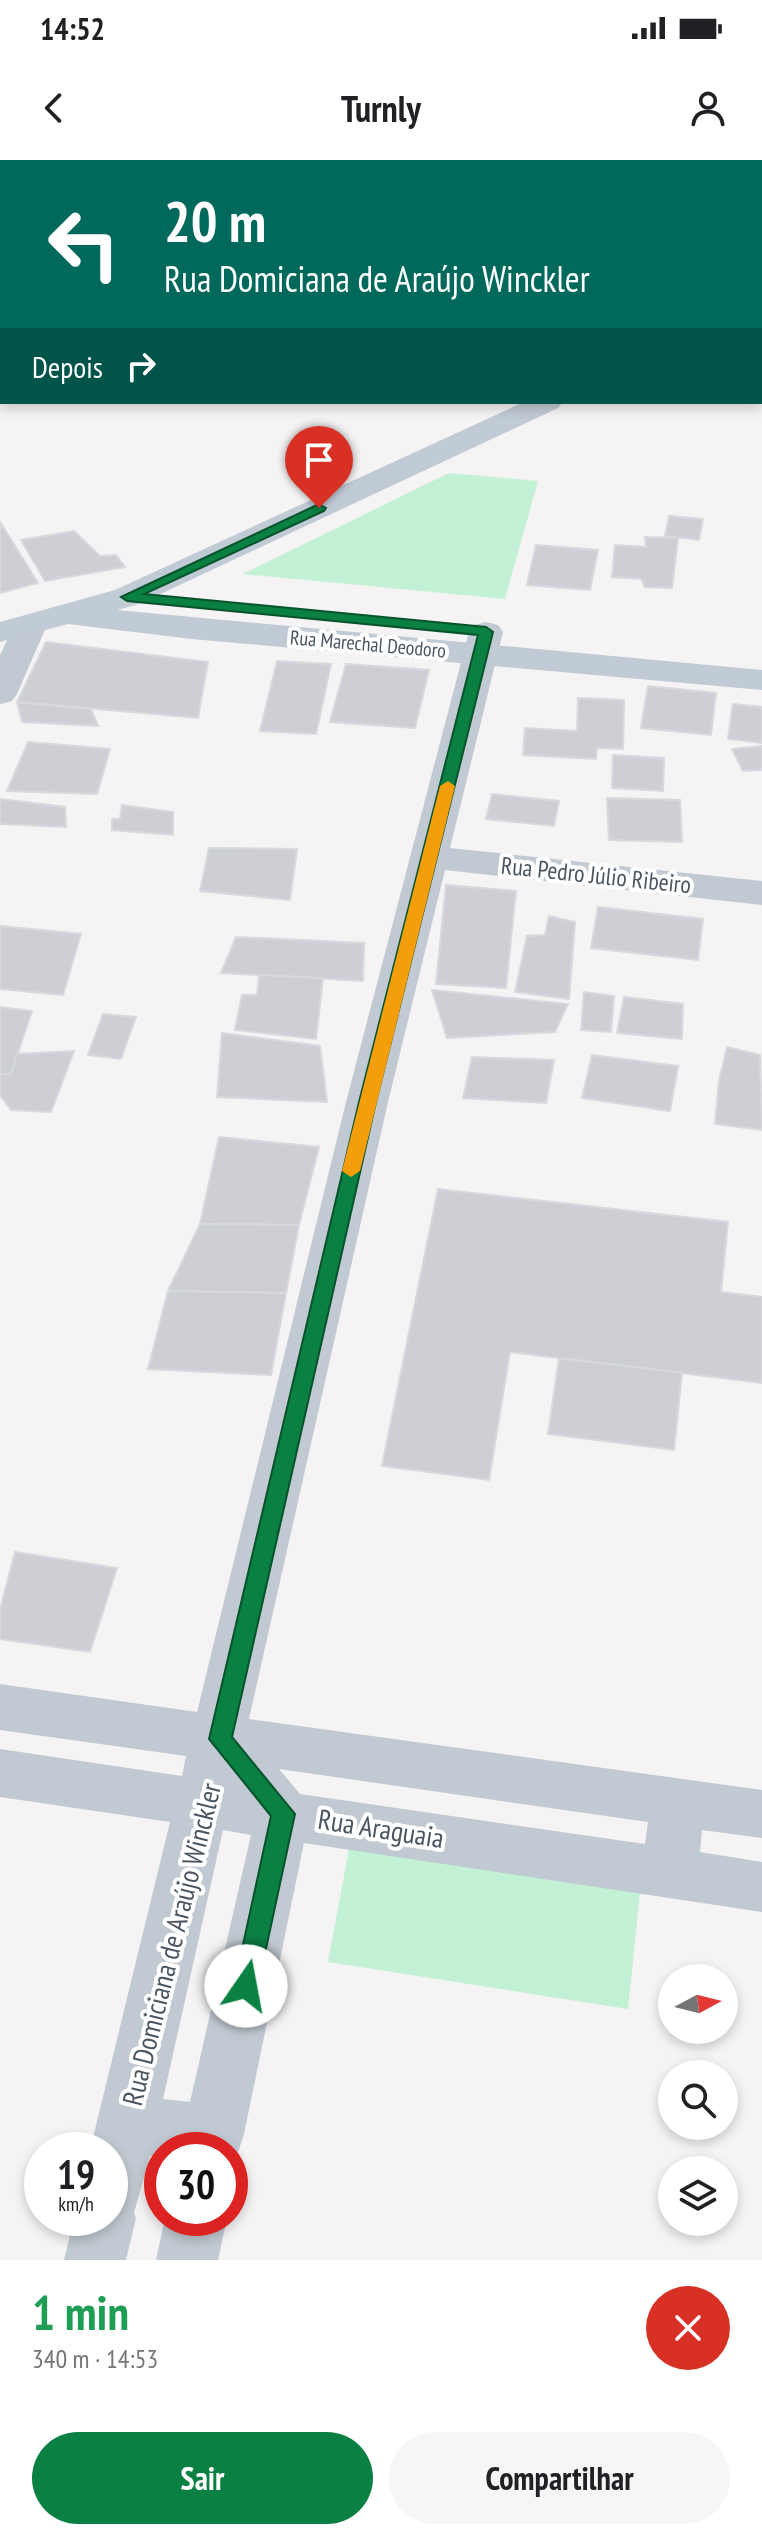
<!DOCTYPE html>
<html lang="pt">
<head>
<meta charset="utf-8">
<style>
	:root { --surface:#fff; --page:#f6f6f6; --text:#202124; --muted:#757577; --accent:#0b8043 }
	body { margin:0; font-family:"PT Sans Narrow",sans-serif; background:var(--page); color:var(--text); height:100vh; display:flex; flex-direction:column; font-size:30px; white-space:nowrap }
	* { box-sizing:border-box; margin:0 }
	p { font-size:26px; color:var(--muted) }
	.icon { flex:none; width:44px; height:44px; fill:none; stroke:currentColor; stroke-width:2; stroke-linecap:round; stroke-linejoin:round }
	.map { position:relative; height:2100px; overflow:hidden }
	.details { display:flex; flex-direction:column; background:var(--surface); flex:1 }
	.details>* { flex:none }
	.top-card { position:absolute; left:0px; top:0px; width:762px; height:244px; box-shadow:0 4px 12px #0003; background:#00695c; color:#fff; overflow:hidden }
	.needle { width:52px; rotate:83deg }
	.tools { position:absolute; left:658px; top:1804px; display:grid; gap:16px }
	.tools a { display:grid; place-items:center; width:80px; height:80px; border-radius:50%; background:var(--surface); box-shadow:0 4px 12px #0003; font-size:40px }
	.speed { position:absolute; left:24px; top:1972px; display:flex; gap:16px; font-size:40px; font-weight:700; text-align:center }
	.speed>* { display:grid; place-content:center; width:104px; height:104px; border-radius:50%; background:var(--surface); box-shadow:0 4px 12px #0003; line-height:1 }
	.speed small { font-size:20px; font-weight:400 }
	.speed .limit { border:12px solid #d22; background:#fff; color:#111 }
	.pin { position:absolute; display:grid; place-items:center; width:68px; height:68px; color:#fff; margin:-82px -34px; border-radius:50% 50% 50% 0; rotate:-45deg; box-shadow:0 0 8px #0007 }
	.pin .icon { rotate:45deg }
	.me { position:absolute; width:88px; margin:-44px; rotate:12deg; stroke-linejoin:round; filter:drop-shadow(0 0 6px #0008) }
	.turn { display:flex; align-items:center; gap:28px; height:168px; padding:0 32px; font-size:36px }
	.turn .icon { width:104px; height:104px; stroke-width:2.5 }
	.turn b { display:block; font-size:56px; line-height:68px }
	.then { display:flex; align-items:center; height:76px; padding:0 32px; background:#0003; gap:16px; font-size:30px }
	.round { display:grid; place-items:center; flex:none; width:84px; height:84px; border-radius:42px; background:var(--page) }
	.overview { display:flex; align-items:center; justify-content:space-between; height:136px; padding:0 32px }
	h1 { font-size:48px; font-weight:600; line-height:60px; color:#1e9e55 }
	.button { display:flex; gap:16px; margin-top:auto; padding:16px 32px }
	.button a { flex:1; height:92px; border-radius:48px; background:var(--accent); color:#fff; font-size:32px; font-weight:600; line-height:92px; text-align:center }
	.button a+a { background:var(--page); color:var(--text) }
	.status { display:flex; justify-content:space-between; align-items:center; height:56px; padding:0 40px; background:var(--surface); direction:ltr }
	.status svg { height:22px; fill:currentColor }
	header { display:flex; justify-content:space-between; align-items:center; height:104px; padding:0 32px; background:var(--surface); font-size:36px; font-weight:600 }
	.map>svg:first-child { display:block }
	.green { fill:#c3f1d5 }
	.building { fill:#cdcfd5; stroke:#d7d9de; stroke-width:2 }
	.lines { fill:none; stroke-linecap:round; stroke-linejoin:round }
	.lane { stroke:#c1cad2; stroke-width:32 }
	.street { fill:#c1cad2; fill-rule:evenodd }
	.secondary { fill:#c1cbd6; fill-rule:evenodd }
	.route { fill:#0b8043; stroke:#07532c; stroke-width:2 }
	.slow { fill:#f59e0b }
	.labels { text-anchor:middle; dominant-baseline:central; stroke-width:8; stroke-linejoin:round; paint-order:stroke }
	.far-street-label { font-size:20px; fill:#4a5661; stroke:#fff }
	.street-label { font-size:24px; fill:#4a5661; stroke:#fff }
	.near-street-label { font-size:28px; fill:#4a5661; stroke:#fff }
</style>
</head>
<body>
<div class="status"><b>14:52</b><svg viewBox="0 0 49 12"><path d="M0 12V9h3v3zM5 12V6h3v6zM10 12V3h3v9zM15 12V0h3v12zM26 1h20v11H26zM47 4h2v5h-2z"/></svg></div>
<header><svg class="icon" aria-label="back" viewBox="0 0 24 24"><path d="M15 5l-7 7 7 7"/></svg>Turnly<svg class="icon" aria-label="person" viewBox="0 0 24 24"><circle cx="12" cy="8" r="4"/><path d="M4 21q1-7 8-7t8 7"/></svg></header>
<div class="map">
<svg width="762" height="2100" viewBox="0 0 762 2100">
	<rect width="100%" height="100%" fill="#f5f3f3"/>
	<g class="green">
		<polygon points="449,313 538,321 505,439 243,414"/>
		<polygon points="349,1689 640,1733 628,1849 328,1802"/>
	</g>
	<g class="building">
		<polygon points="83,0 172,0 82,2"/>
		<polygon points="172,0 357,0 374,2 171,2"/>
		<polygon points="669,356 703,359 699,380 665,376"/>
		<polygon points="0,362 38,423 0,433"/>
		<polygon points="74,371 100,396 116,395 125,407 45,421 21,380"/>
		<polygon points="645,377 678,378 672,428 645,427 641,419 612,417 615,385 646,387"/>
		<polygon points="536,385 598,390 590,430 527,425"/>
		<polygon points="46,482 208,502 198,558 17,542"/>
		<polygon points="277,501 331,504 316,574 260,571"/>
		<polygon points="346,504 429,510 415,568 330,562"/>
		<polygon points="648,526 716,533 711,575 641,568"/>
		<polygon points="578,538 624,540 623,589 597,588 596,599 523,595 525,568 577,571"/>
		<polygon points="17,542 91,549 98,566 22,562"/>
		<polygon points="733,544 762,547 762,583 728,579"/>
		<polygon points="28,582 110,589 97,634 7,631"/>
		<polygon points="762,586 762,610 743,611 732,589"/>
		<polygon points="613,595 664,598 663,631 612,628"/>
		<polygon points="492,634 559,641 554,666 486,659"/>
		<polygon points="607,638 680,640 682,682 609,680"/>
		<polygon points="0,639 65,647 66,667 0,664"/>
		<polygon points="122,645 173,652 173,675 112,670 112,659 120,659"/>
		<polygon points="209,688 297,689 290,740 200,731"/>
		<polygon points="446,725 516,731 506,828 436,824"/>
		<polygon points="598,747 703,759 698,800 591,788"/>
		<polygon points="549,756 575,762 569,839 515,832 527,776 545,775"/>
		<polygon points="0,766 81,774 63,835 0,829"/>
		<polygon points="236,777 364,783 363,821 221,813"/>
		<polygon points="259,815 323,818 316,879 235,870 242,835 257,835"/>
		<polygon points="432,830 568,844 555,872 447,878"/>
		<polygon points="584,832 614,836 611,872 581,870"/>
		<polygon points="624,837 683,844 682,879 617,873"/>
		<polygon points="0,847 32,851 11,914 0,914"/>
		<polygon points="103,854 136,857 121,899 88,895"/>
		<polygon points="222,873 320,886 327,942 217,937"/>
		<polygon points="727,887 760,895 762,970 715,964 719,921"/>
		<polygon points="74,891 51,952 11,950 0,935 0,914 11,914 17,894"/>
		<polygon points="592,895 678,906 670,951 582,938"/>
		<polygon points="472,897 554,900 546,943 463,938"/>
		<polygon points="219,977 319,987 299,1065 200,1064"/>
		<polygon points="438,1029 728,1062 721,1132 762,1137 762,1223 510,1192 489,1320 382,1306"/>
		<polygon points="200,1064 299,1065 286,1133 168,1131"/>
		<polygon points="168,1131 286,1133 271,1215 148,1209"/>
		<polygon points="559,1198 682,1213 674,1290 548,1274"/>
		<polygon points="15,1392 117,1408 90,1492 0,1479 0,1450"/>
	</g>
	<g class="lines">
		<polyline class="lane" points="372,2 373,0"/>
		<g class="street">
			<polygon points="420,0 446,0 419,2"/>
			<rect x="0" y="102" width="2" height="16"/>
			<rect x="760" y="158" width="2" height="16"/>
			<polygon points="30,455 42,458 47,465 17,534 12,541 0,544 0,495 18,458"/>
			<path d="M486,462L498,465L503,472L450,688L762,721V745L445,710L388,942L249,1559L762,1630V1678L702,1670L700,1692L762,1702V1752L304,1683L244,1974L232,2011L230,1990H162V1997L150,1996L134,2053L136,2058L126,2100H64L74,2058H110V1990H90L170,1662L0,1637V1589L182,1616L186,1596L0,1570V1524L197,1552L346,942L469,472L474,465ZM279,1609L648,1662L645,1684L300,1634ZM223,1670L251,1675L190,1942L163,1939Z"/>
			<polygon points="165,2058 227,2058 218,2100 156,2100"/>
		</g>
		<polygon class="secondary" points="524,242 563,242 558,248 139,444 117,450 762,510 762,530 192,479 68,464 0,482 0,462 115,430"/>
	</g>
	<polygon class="route" points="319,344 326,348 324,351 144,434 486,467 493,472 376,942 232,1577 295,1654 258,1826 254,1834 246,1837 238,1834 234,1826 271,1656 209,1579 359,942 478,475 127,441 121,437"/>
	<polygon class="slow" points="448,621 455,626 360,1011 351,1017 342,1011 440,626"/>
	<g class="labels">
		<g class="far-street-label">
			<text transform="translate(368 484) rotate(5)">Rua Marechal Deodoro</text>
		</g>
		<g class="street-label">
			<text transform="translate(596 715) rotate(6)">Rua Pedro Júlio Ribeiro</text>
		</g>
		<g class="near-street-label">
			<text transform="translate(381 1668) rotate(9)">Rua Araguaia</text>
			<text transform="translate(171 1784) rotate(-76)">Rua Domiciana de Araújo Winckler</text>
		</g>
	</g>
</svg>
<div class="tools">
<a><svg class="needle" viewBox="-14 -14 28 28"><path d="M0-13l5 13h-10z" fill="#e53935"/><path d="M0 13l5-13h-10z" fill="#757577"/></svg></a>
<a><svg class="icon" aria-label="search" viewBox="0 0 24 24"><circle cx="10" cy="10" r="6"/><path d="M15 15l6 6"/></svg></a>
<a><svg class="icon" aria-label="layers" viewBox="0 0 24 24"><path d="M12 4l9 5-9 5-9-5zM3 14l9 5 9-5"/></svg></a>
</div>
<div class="speed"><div>19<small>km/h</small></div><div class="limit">30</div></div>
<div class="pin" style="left:319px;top:348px;background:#d93025"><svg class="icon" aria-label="arrive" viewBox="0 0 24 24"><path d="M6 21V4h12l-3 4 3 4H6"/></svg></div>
<svg class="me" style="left:246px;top:1826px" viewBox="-20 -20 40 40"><circle r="19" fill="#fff"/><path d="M0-13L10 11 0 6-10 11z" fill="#0b8043"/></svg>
<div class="top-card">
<div class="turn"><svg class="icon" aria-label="left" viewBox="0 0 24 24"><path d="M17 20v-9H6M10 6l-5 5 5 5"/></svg><div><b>20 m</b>Rua Domiciana de Araújo Winckler</div></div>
<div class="then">Depois<svg class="icon" aria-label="right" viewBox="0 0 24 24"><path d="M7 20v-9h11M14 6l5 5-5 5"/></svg></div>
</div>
</div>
<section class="details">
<div class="overview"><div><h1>1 min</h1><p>340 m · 14:53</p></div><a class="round" style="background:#d93025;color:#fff"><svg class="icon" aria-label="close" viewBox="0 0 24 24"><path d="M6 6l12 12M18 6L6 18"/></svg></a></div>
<div class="button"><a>Sair</a><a>Compartilhar</a></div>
</section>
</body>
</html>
